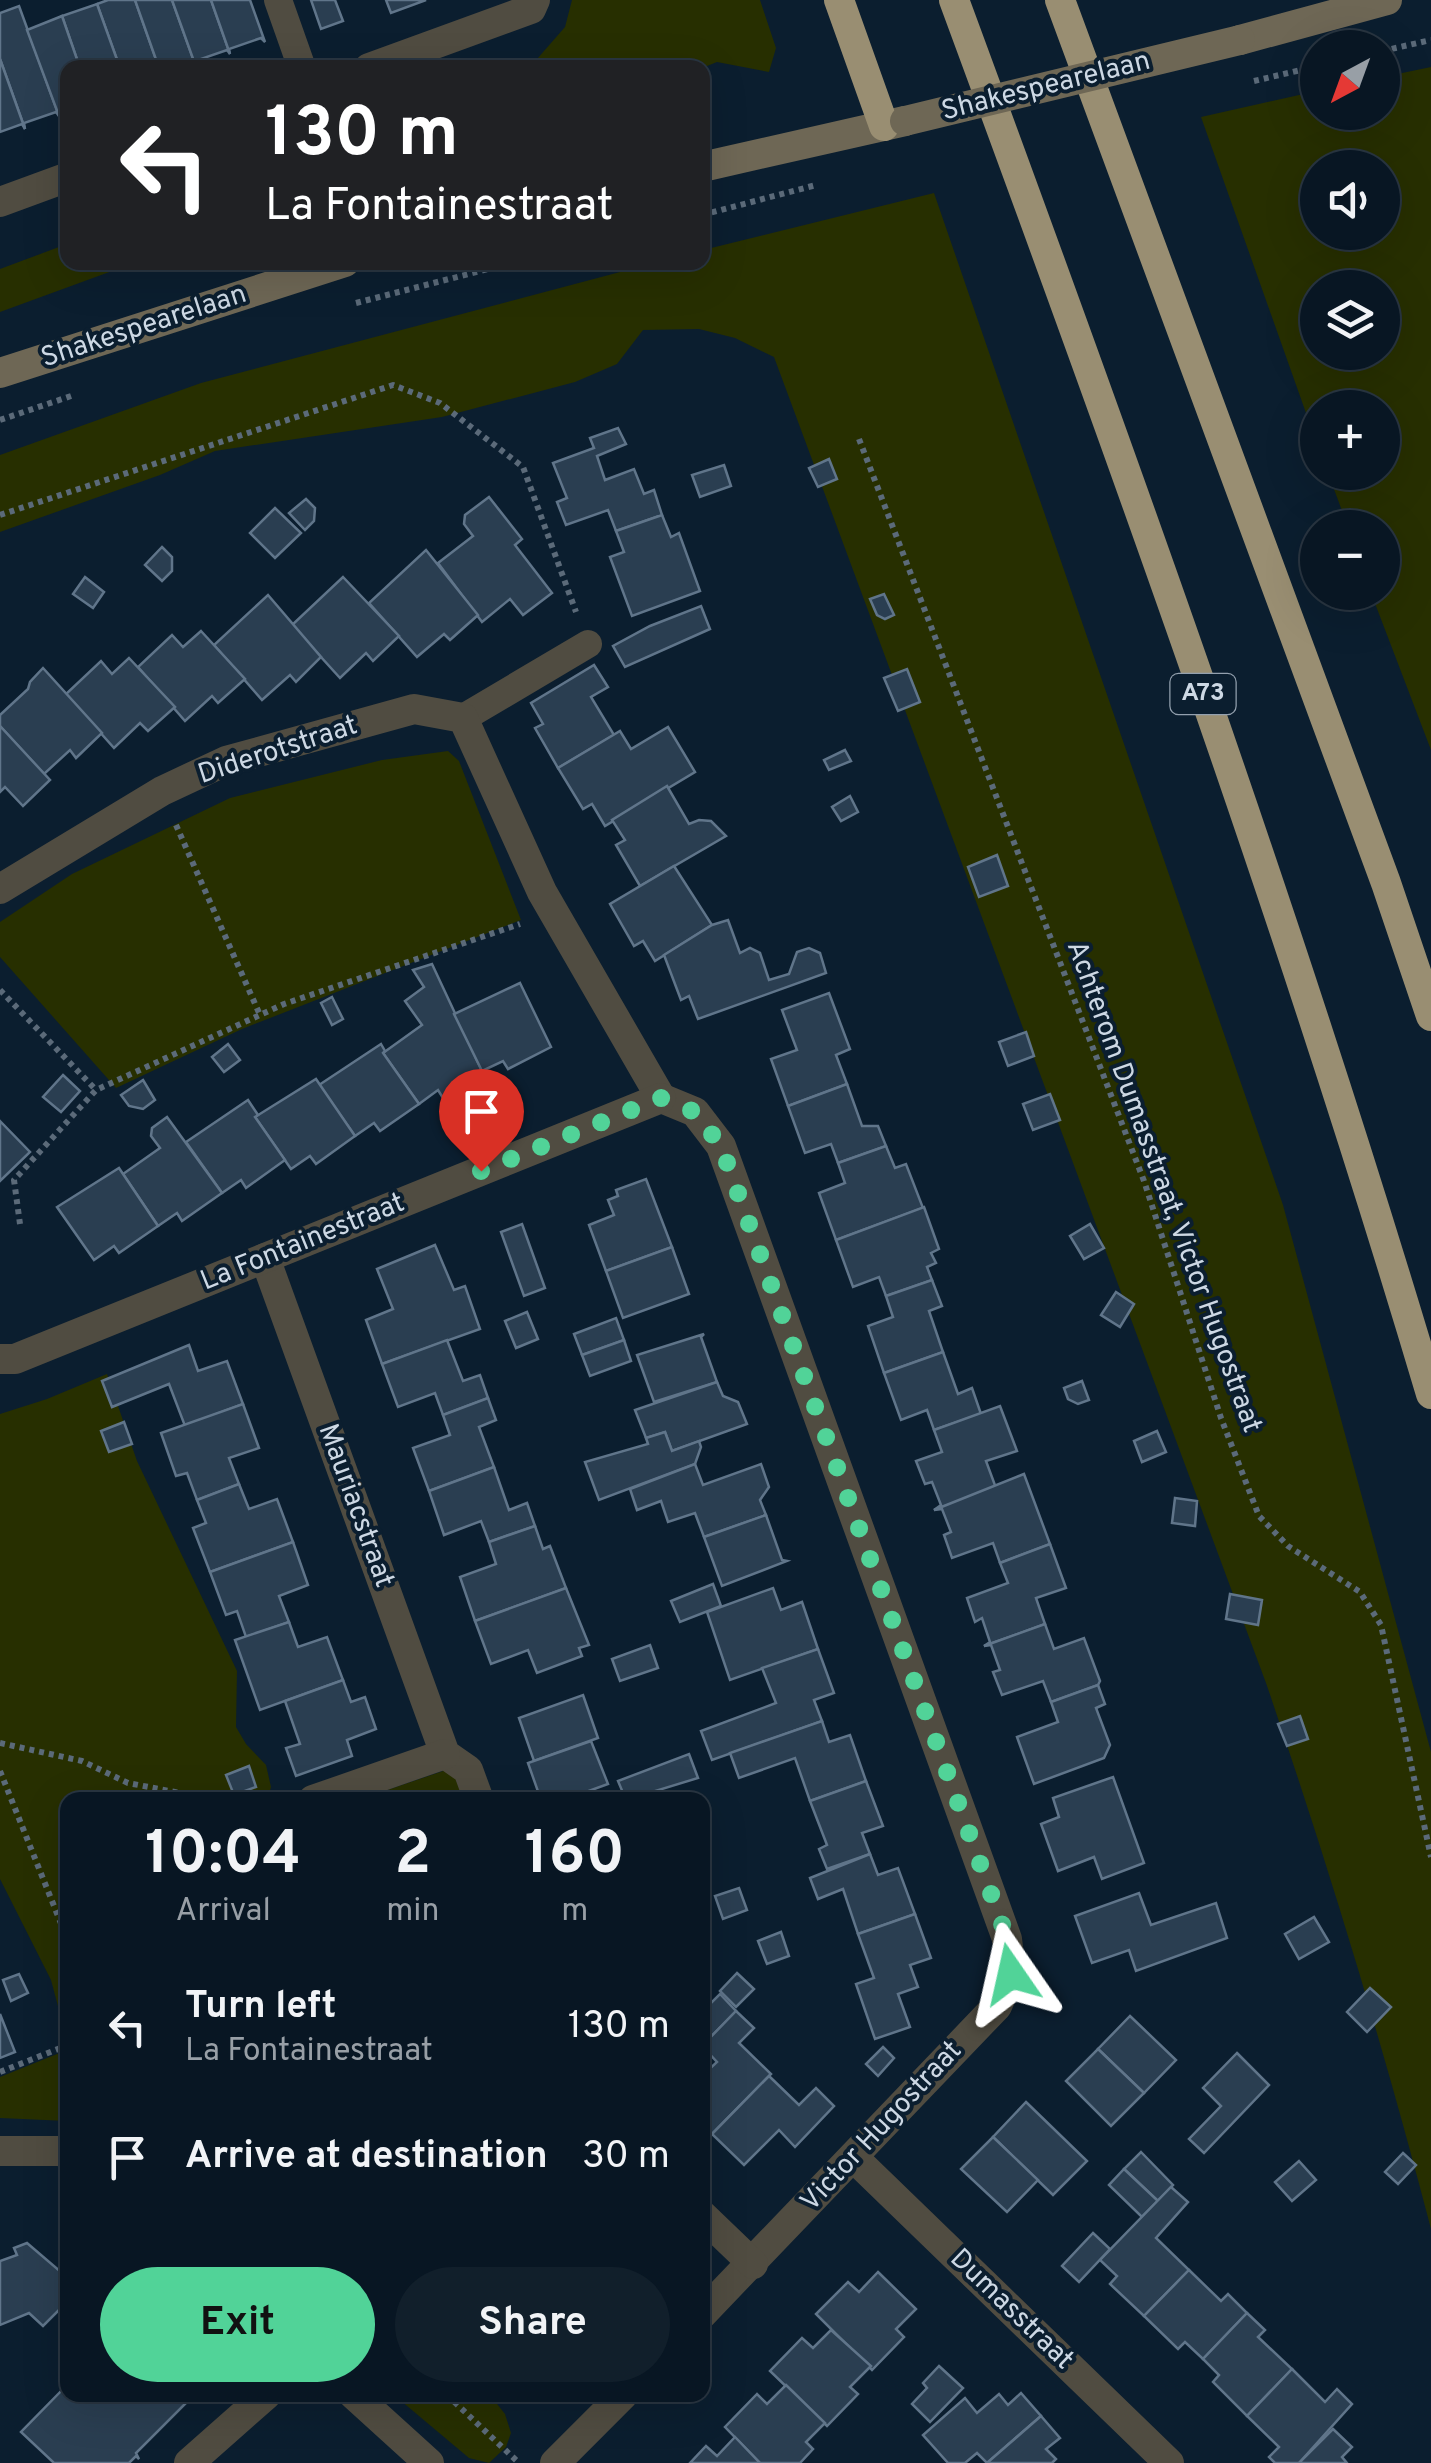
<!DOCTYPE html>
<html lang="en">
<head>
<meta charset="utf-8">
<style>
	:root { --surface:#081623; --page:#111f2b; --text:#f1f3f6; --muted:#989fa6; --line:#293541; --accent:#51d398 }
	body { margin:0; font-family:Overpass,sans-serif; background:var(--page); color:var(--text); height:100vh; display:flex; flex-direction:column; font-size:38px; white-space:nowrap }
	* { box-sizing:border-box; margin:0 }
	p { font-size:32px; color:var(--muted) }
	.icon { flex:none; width:55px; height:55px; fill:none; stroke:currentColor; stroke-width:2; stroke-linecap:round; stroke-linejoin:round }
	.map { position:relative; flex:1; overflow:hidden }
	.sheet { position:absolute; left:60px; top:1792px; width:650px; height:610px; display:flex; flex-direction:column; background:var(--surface); border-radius:20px; box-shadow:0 10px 40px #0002,0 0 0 2px var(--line) }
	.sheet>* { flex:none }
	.banner { position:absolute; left:60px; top:60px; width:650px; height:210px; border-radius:20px; box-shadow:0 10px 40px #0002,0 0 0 2px var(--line); background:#202124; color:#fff; overflow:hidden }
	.needle { width:65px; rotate:221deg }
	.fabs { position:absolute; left:1300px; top:30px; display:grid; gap:20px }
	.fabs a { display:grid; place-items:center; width:100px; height:100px; border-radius:50%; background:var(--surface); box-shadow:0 10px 40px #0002,0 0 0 2px var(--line); font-size:50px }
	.pin { position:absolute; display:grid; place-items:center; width:85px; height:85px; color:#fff; margin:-102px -42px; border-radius:50% 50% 50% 0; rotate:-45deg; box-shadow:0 0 10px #0007 }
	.pin .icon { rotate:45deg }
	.me { position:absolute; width:110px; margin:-55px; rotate:349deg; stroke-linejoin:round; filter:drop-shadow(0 0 8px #0008) }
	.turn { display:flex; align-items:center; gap:35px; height:210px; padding:0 40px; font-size:45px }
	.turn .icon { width:130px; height:130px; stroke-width:2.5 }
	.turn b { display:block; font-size:70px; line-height:85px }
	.eta { display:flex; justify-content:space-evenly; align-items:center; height:170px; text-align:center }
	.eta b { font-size:60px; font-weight:700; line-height:70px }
	.button { display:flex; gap:20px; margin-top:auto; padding:20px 40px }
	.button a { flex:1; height:115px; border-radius:60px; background:var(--accent); color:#111; font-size:40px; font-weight:700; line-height:115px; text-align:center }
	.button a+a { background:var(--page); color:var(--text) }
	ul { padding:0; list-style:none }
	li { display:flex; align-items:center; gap:30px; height:130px; padding:0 40px }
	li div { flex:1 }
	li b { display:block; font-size:38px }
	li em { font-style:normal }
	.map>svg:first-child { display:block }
	.green { fill:#272f00; fill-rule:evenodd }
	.building { fill:#2a3e51; stroke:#60758a; stroke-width:2.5 }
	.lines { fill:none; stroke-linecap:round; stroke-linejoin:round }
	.path { stroke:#5b6a79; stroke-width:6; stroke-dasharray:5 5; stroke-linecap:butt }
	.lane { stroke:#504c41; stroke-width:28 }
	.street { stroke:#504c41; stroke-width:30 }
	.secondary { stroke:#6e6755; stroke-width:30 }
	.highway { stroke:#998e72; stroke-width:30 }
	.secondary-bridge { stroke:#6e6755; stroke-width:30 }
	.route { stroke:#51d398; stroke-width:18; stroke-dasharray:0 32.4 }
	.labels { text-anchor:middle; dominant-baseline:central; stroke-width:8; stroke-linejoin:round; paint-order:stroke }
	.shield { fill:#0b1e2f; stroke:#93a0ae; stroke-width:2.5 }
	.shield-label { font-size:25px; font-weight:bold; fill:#cdd8e4 }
	.street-label { font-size:28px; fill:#cdd8e4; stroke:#0b1e2f }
</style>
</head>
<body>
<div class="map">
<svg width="1431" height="2463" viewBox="0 0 1431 2463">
	<rect width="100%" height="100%" fill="#0b1e2f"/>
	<g class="green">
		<polygon points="572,0 760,0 776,48 769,72 717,62 702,68 530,67 565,27"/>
		<path d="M1431,67V750L1371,593L1382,592V528L1348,527L1328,473L1382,472V408H1318L1317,444L1201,117L1317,91L1318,112H1382L1383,77ZM1318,168H1382V232H1318ZM1318,288H1382V352H1318Z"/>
		<path d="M934,193L1283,1205L1431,1752V2229C1383,2045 1328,1864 1266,1683L774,357L735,338L699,329L643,330L617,364L575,382L442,417L215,451L160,475L0,532V455L201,383L654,263L702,262L703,250Z"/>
		<polygon points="67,244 68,262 134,263 0,312 0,269"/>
		<polygon points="448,751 459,761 521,920 242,1029 116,1088 0,957 0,922 72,874 230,798 382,760"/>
		<polygon points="107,1374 137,1461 237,1671 236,1727 246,1744 266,1765 271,1787 267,1800 68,1800 67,2040 51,1980 0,1879 0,1414 47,1399"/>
		<polygon points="452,1768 463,1800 358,1800"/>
		<polygon points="67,2050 67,2121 0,2118 0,2077"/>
		<polygon points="394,2395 490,2395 505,2414 511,2433 506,2447 489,2463 469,2458"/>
	</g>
	<g class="building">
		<polygon points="108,0 135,0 159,68 120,68 97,4"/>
		<polygon points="135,0 172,0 196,67 194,62 179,68 159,68"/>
		<polygon points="172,0 211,0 230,54 227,50 195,61 196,67"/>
		<polygon points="211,0 250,0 265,42 261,38 229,49 230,54"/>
		<polygon points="311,0 335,0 343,21 321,29"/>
		<polygon points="386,0 426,0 391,13"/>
		<polygon points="97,4 120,68 80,68 62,16"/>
		<polygon points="19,6 59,116 56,112 24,123 25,129 0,59 0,13"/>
		<polygon points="62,16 80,68 68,68 68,107 58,111 59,116 27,30"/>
		<polygon points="0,59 25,129 22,124 0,132"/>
		<polygon points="618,428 626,444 597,456 605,480 634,469 644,494 654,490 662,515 616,531 608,510 566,525 557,502 567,498 553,463 594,448 590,438"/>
		<polygon points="829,459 837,479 818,487 809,468"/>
		<polygon points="724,465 731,486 700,497 692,475"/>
		<polygon points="489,497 522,539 515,545 552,593 523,615 510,599 482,622 438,563 473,536 464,524 465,515"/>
		<polygon points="306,499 315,508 314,521 305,530 289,513"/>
		<polygon points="275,508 301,533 275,558 250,533"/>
		<polygon points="662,515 671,537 679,533 700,591 632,616 610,557 624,552 616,531"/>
		<polygon points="162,547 172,557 172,571 162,581 145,565"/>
		<polygon points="426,550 478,615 450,640 444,634 417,657 369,603"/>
		<polygon points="85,577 104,592 93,608 73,594"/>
		<polygon points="343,577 399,636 373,661 366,653 340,678 292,625"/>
		<polygon points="884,594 894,615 885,619 877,615 870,599"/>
		<polygon points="268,595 321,657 296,682 290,675 262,700 214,645"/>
		<polygon points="701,606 710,629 625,667 613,646 650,626"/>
		<polygon points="201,631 245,679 218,703 212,696 185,721 138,667 172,635 183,647"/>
		<polygon points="129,658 175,707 148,731 140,723 114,748 66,694 101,661 112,674"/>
		<polygon points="594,665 608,687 591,697 614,735 558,768 535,728 543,724 531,703"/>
		<polygon points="43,668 102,733 76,758 70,750 44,774 0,726 0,715 28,689 30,682"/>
		<polygon points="907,669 920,702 898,711 884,678"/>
		<polygon points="0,726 50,780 23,806 5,787 0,792"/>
		<polygon points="668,727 695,772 605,826 592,804 583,809 558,768 620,731 631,749"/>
		<polygon points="845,750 851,761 829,770 824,760"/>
		<polygon points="667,786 689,824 699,820 711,821 726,836 640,886 616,845 625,840 612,820"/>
		<polygon points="850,796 858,812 841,821 832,807"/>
		<polygon points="997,855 1008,886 979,897 968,867"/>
		<polygon points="674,866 712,925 655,961 643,941 634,946 610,904"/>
		<polygon points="728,920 740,953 750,948 760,953 769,980 789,974 797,952 809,948 820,953 826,973 698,1019 689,996 681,1000 664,955 712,925"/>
		<polygon points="432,964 482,1071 443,1098 438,1090 419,1104 383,1053 422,1025 405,1001 424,987 413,970"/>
		<polygon points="520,983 551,1047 508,1069 503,1061 482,1071 454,1014"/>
		<polygon points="829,993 850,1049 836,1055 847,1084 788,1106 771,1059 797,1050 782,1010"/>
		<polygon points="332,997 343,1019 332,1025 321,1003"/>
		<polygon points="1026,1032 1034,1056 1008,1066 999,1042"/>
		<polygon points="228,1044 240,1060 224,1072 212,1057"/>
		<polygon points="381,1044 385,1051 383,1053 419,1104 380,1131 374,1123 355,1136 319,1085"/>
		<polygon points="63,1075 80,1091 61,1112 43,1097"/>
		<polygon points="316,1079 355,1136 316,1164 310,1156 291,1169 255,1117"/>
		<polygon points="143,1080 155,1100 143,1109 129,1106 121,1095"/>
		<polygon points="847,1084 862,1126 878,1126 886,1146 838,1163 831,1144 805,1153 788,1106"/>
		<polygon points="1050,1094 1060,1120 1033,1130 1023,1104"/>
		<polygon points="248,1100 258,1115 255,1117 285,1160 246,1188 241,1180 222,1193 186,1142"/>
		<polygon points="167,1117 222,1193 182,1221 177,1213 158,1226 123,1174 160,1148 151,1136 152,1128"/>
		<polygon points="0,1121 30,1152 0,1181"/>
		<polygon points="886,1146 895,1168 906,1164 923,1208 836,1240 819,1193 845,1183 838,1163"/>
		<polygon points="119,1168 158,1226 119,1253 114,1246 94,1260 57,1207"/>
		<polygon points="646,1179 672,1247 606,1271 589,1225 614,1215 608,1200 618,1196 616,1190"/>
		<polygon points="924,1207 939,1249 931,1253 936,1263 927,1267 932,1280 886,1296 879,1277 853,1287 836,1240"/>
		<polygon points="522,1224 545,1288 524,1296 501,1232"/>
		<polygon points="1090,1224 1104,1248 1084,1259 1070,1236"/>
		<polygon points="435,1245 454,1290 465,1286 480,1329 382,1364 366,1320 393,1309 377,1269"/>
		<polygon points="672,1247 689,1294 623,1318 606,1271"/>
		<polygon points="932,1280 942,1306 929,1311 943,1352 884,1373 868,1326 893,1317 886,1296"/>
		<polygon points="1116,1292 1134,1304 1120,1327 1101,1315"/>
		<polygon points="527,1312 538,1339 516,1348 505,1321"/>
		<polygon points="616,1318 624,1340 582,1355 574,1334"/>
		<polygon points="704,1334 701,1337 717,1382 654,1402 637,1355"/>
		<polygon points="447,1340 463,1381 480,1375 488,1398 443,1415 435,1393 398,1407 382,1364"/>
		<polygon points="624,1340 631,1361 590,1376 582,1355"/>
		<polygon points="189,1345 198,1371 227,1361 243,1404 185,1426 169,1384 112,1407 102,1381"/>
		<polygon points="943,1352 958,1394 972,1388 981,1414 934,1430 927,1410 901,1420 884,1373"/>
		<polygon points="1082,1381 1089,1400 1078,1404 1068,1399 1064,1388"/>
		<polygon points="717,1382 723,1396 738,1402 747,1424 672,1451 665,1432 646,1438 635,1410"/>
		<polygon points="488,1398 496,1420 479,1427 494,1467 429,1491 413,1448 450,1435 443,1415"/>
		<polygon points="243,1404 259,1448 229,1458 239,1484 197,1500 187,1473 176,1476 161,1433"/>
		<polygon points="1000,1406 1017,1451 986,1461 996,1488 934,1510 941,1505 932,1482 925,1484 916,1461 942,1452 934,1430"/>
		<polygon points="124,1422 132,1444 109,1452 101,1431"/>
		<polygon points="1157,1431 1166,1452 1142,1462 1134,1441"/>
		<polygon points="665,1432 672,1451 699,1441 701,1447 695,1464 599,1500 585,1462 648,1444 646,1438"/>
		<polygon points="695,1464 703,1485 761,1464 769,1487 760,1500 766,1515 704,1537 695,1513 668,1522 661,1501 637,1510 630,1489"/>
		<polygon points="494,1467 509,1510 527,1503 535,1526 489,1542 481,1521 444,1535 429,1491"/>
		<polygon points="1024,1474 1050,1544 1000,1563 993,1543 952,1558 944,1535 951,1532 942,1509 934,1510"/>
		<polygon points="239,1484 249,1509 277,1499 293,1542 210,1572 193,1528 206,1523 197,1500"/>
		<polygon points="1175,1498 1197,1501 1195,1526 1172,1523"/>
		<polygon points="766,1515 782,1560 787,1561 722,1586 704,1537"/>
		<polygon points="535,1526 543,1549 550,1546 566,1588 475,1621 460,1577 496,1564 489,1542"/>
		<polygon points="293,1542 308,1585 279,1596 289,1622 246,1637 237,1611 226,1615 210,1572"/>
		<polygon points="1050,1544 1066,1588 1036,1598 1045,1624 984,1646 990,1642 982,1618 975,1622 967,1598 1008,1583 1000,1563"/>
		<polygon points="713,1584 721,1606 680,1622 671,1601"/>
		<polygon points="566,1588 589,1645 579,1648 582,1656 537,1673 528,1650 491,1664 475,1621"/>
		<polygon points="773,1588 781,1610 802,1602 818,1649 730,1680 707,1612"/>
		<polygon points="1230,1594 1262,1600 1258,1625 1226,1619"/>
		<polygon points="289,1622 298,1647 327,1637 343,1680 260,1710 235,1640"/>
		<polygon points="1045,1624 1054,1649 1084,1638 1100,1681 1098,1685 1051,1702 1043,1681 1002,1695 993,1672 1000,1670 991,1645 984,1646"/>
		<polygon points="650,1645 658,1668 620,1681 612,1659"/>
		<polygon points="818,1649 834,1693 814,1700 822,1721 712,1760 701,1731 776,1703 762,1668"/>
		<polygon points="343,1680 351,1702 365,1697 376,1729 347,1740 352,1756 296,1776 286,1748 300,1744 285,1701"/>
		<polygon points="1098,1685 1105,1704 1096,1708 1110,1745 1104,1758 1034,1784 1017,1737 1058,1722 1051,1702"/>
		<polygon points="583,1695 598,1738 534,1761 519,1718"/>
		<polygon points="1300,1716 1308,1739 1287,1746 1278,1724"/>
		<polygon points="822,1721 829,1742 850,1735 866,1781 810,1801 795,1758 739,1778 730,1753"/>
		<polygon points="591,1741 608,1784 564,1800 541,1800 528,1763"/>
		<polygon points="689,1754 698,1778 626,1800 618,1781"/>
		<polygon points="249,1766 256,1787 234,1795 226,1775"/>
		<polygon points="1113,1777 1144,1863 1102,1879 1094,1857 1058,1871 1041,1824 1059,1817 1053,1798"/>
		<polygon points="866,1781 883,1826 862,1833 870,1854 827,1869 819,1849 827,1845 810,1801"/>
		<polygon points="870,1854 878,1875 898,1868 915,1914 858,1934 843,1889 818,1899 810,1878"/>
		<polygon points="739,1888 747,1910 723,1919 715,1896"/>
		<polygon points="1139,1893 1151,1925 1216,1903 1227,1938 1136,1971 1129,1950 1092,1963 1075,1916"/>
		<polygon points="915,1914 931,1958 910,1965 918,1987 898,1994 910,2027 875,2039 856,1984 874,1978 858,1934"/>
		<polygon points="1314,1917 1329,1942 1299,1959 1285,1934"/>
		<polygon points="781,1932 789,1956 767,1964 758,1941"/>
		<polygon points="737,1973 754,1989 736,2007 720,1991"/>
		<polygon points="19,1974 28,1993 11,2001 3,1980"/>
		<polygon points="1370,1988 1391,2007 1367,2032 1347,2012"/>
		<polygon points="720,1994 736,2011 702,2046 702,2006 705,2009"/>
		<polygon points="736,2011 754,2028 739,2043 771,2074 712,2134 702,2125 702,2076 717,2062 702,2046"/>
		<polygon points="0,2014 15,2052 0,2058"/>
		<polygon points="1130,2016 1176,2060 1144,2093 1098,2049"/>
		<polygon points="883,2047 894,2058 878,2076 866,2064"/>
		<polygon points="1098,2049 1144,2093 1111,2126 1066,2081"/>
		<polygon points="1237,2053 1269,2085 1204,2153 1189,2139 1221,2106 1203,2088"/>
		<polygon points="769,2076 799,2105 816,2088 834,2106 795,2147 779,2130 744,2165 712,2134"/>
		<polygon points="1026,2102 1087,2161 1053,2195 993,2137"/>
		<polygon points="993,2137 1038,2180 1007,2212 961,2169"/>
		<polygon points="1141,2152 1173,2185 1158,2201 1124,2169"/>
		<polygon points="1403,2153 1416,2165 1398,2184 1385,2172"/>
		<polygon points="1299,2161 1316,2180 1292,2201 1275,2182"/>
		<polygon points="1124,2169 1158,2201 1142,2217 1109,2185"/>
		<polygon points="1171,2187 1188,2202 1156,2238 1189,2270 1144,2316 1110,2284 1117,2276 1100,2260"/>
		<polygon points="1093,2233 1110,2249 1079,2282 1062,2266"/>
		<polygon points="27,2243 68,2278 68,2301 43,2326 29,2313 0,2325 0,2261 17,2255 14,2248"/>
		<polygon points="1189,2270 1221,2301 1228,2294 1247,2313 1203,2359 1185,2342 1178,2349 1144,2316"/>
		<polygon points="878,2272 916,2309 896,2329 904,2337 872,2370 816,2314 848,2282 859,2292"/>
		<polygon points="1247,2313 1265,2330 1258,2337 1292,2369 1247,2416 1213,2382 1219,2375 1203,2359"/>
		<polygon points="831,2330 871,2366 850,2387 858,2394 827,2426 770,2371 802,2338 813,2348"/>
		<polygon points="939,2366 963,2388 930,2422 912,2404 927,2388 923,2383"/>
		<polygon points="1292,2369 1325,2402 1337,2389 1352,2404 1299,2463 1275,2463 1269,2457 1279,2447 1247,2416"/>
		<polygon points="68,2384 68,2395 178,2395 186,2403 136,2453 139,2459 136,2456 129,2463 54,2463 21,2432"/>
		<polygon points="786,2385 825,2423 806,2442 813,2449 800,2463 760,2463 725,2427 757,2394 767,2404"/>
		<polygon points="1021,2393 1041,2416 987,2463 977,2453 965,2463 948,2463 923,2435 965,2398 977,2413 999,2394 1008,2405"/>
		<polygon points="1041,2416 1060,2438 1046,2449 1056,2459 1052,2463 987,2463"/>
		<polygon points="1333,2429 1352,2447 1342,2457 1347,2463 1299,2463"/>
		<polygon points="735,2437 760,2463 690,2463 706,2446 717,2456"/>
	</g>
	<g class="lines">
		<g class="path">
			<polyline points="1382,51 1431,40"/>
			<polyline points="1254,81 1318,66"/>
			<polyline points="702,215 816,185"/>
			<polyline points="356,303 515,262"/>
			<polyline points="0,420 74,395"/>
			<polyline points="859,439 1144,1181 1221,1418 1259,1516 1288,1546 1360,1592 1381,1625 1431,1857"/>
			<polyline points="0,515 393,385 440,403 523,467 576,612"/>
			<polyline points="176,825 260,1015"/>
			<polyline points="0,990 96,1090"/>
			<polyline points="20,1224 14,1180 96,1090 284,1004 520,924"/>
			<polyline points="0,1743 82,1761 128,1783 216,1800"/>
			<polyline points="0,1771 68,1941"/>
			<polyline points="249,1800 276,1792"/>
			<polyline points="0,2072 68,2045"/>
			<polyline points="447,2395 519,2463"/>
		</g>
		<g class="lane">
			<polyline points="278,0 302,68"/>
			<polyline points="463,718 588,644"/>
		</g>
		<g class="street">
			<polyline points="369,68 531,9 535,0"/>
			<polyline points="0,202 68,177"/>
			<polyline points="0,889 162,791 226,761 414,709 463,718 542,892 661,1098"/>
			<polyline points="661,1098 695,1112 721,1146 1007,1939 1011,1974 997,2006 702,2314"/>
			<polyline points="265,1258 445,1754 468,1770 479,1800"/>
			<polyline points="0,1359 15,1359 661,1098"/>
			<polyline points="313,1800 445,1754"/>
			<polyline points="0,2151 60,2151 68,2154"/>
			<polyline points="853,2157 1169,2463"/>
			<polyline points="702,2215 753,2264"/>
			<polyline points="354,2395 429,2463"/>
			<polyline points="189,2463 266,2395"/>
			<polyline points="555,2463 623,2395"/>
		</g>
		<g class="secondary">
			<polyline points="1240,40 1387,0"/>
			<polyline points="702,167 905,121"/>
			<polyline points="0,373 345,262"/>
		</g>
		<g class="highway">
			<polyline points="839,0 884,126"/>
			<path d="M954,0C1124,461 1291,923 1431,1394"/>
			<polyline points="1060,0 1386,883 1431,1016"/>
		</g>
		<polyline class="secondary-bridge" points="905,121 1240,40"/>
	</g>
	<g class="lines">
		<polyline class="route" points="481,1171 661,1098 695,1112 721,1146 1007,1938 1011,1974"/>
	</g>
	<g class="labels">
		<rect class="shield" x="1170.5" y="674" width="65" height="40" rx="8"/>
		<g class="shield-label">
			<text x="1203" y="694">A73</text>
		</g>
		<g class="street-label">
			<text transform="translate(1046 87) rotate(-14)">Shakespearelaan</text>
			<text transform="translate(144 327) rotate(-18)">Shakespearelaan</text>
			<text transform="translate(278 751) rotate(-18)">Diderotstraat</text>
			<text transform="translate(1163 1187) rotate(70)">Achterom Dumasstraat, Victor Hugostraat</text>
			<text transform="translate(303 1243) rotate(-22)">La Fontainestraat</text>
			<text transform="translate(355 1506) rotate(70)">Mauriacstraat</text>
			<text transform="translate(882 2127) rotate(-47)">Victor Hugostraat</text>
			<text transform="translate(1011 2310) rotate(44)">Dumasstraat</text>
		</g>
	</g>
</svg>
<div class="fabs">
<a><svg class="needle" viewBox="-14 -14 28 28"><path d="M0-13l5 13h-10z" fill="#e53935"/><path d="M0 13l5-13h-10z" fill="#989fa6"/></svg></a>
<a><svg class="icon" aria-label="sound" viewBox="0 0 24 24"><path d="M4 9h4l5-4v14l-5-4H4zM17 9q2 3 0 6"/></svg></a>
<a><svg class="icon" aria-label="layers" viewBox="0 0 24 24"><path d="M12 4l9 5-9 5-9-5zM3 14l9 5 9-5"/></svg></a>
<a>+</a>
<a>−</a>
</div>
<div class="pin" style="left:481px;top:1171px;background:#d93025"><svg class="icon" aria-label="arrive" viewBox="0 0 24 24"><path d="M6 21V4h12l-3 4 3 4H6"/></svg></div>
<svg class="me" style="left:1011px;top:1974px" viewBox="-20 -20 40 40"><path d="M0-17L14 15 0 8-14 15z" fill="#51d398" stroke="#fff" stroke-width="4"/></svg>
<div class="banner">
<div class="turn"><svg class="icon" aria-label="left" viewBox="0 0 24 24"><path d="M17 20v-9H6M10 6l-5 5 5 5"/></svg><div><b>130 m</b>La Fontainestraat</div></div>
</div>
<section class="sheet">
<div class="eta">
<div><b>10:04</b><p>Arrival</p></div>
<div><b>2</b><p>min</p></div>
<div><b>160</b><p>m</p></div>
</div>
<ul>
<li><svg class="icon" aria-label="left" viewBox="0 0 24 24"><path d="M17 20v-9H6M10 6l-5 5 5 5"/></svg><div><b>Turn left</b><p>La Fontainestraat</p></div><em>130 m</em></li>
<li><svg class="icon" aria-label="arrive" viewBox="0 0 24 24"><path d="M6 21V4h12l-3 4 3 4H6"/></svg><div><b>Arrive at destination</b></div><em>30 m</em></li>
</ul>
<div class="button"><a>Exit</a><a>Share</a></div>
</section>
</div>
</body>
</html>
